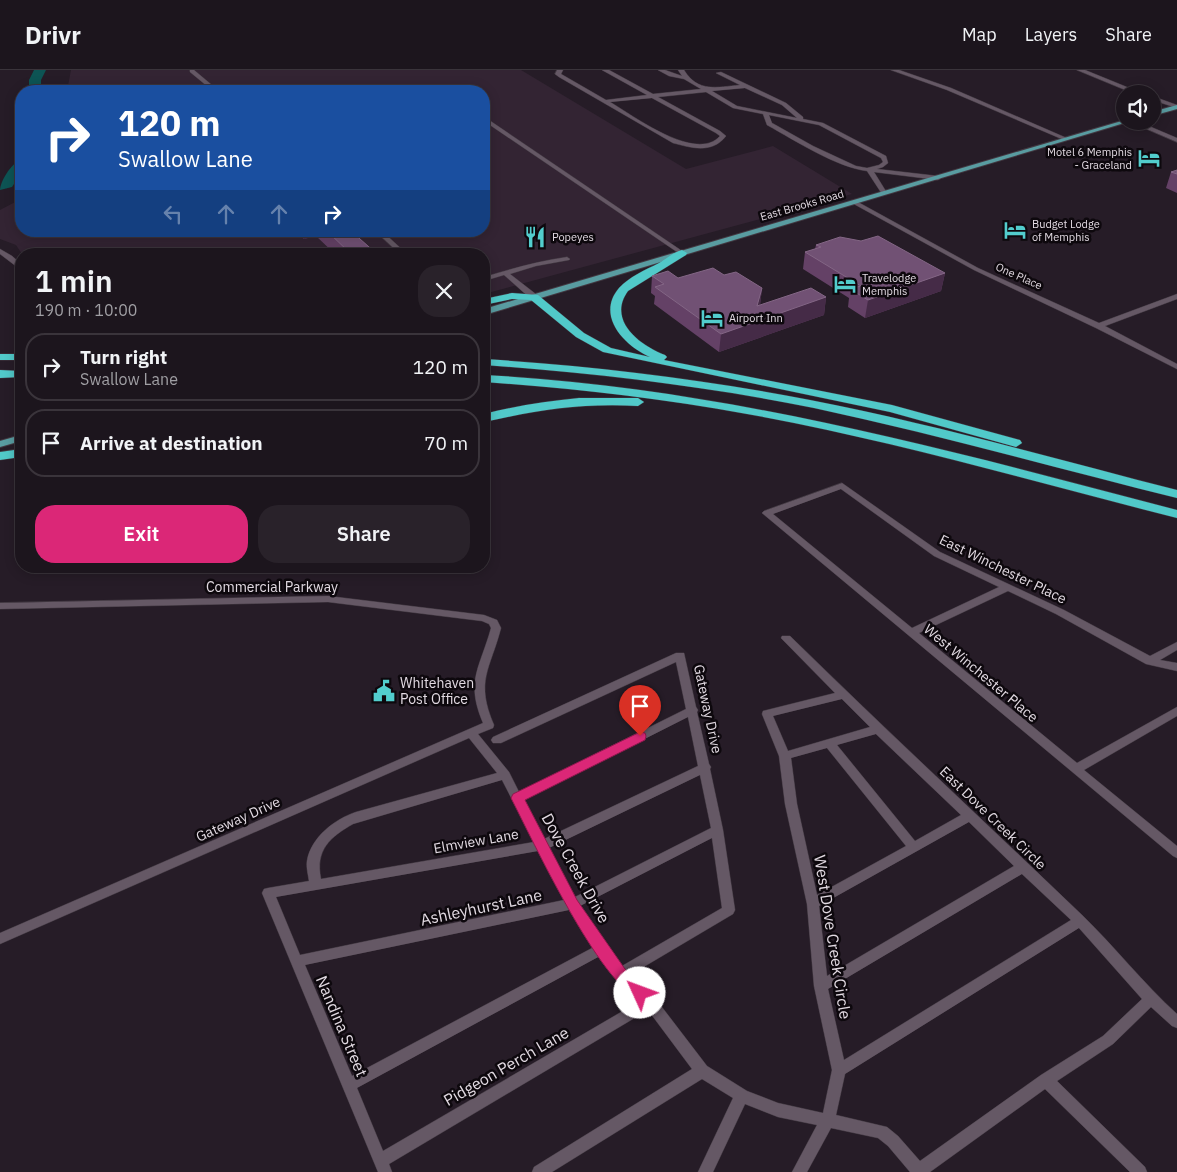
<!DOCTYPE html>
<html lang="en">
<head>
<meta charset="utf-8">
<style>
	:root { --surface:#1c151d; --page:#29222a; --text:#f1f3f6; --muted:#a09fa4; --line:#3a343b; --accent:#db2777 }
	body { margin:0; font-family:"IBM Plex Sans",sans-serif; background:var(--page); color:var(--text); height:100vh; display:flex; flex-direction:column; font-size:19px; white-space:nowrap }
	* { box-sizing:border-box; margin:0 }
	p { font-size:16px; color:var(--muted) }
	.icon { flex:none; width:28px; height:28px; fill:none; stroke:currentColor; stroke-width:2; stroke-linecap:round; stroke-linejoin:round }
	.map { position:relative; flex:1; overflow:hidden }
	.details { position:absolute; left:15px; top:178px; width:475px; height:325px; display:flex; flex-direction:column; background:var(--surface); border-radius:20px; box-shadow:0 2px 12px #0003,0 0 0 1px var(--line) }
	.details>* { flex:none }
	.banner { position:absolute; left:15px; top:15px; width:475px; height:152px; border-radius:20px; box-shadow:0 2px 12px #0003,0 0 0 1px var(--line); background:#1a4fa0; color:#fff; overflow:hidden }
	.fabs { position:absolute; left:1116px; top:15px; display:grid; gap:10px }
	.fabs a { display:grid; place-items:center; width:45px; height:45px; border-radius:50%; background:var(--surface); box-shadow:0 2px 12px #0003,0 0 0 1px var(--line); font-size:25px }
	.pin { position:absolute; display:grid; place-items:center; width:42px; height:42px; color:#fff; margin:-51px -21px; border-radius:50% 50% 50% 0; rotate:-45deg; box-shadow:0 0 5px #0007 }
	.pin .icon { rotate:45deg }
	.me { position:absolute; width:55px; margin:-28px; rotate:313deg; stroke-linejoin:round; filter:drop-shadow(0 0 4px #0008) }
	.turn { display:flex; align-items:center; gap:18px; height:105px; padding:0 20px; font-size:22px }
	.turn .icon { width:65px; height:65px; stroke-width:2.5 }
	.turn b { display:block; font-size:35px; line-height:42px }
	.lanes { display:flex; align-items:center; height:48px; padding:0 20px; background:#0003; justify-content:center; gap:25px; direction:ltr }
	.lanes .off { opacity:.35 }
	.round { display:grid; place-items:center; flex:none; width:52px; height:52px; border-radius:20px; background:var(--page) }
	.overview { display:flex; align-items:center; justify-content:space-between; height:85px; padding:0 20px }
	h1 { font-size:30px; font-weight:600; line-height:38px }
	.action { display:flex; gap:10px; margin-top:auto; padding:10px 20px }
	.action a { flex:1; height:58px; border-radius:20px; background:var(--accent); color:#fff; font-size:20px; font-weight:600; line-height:58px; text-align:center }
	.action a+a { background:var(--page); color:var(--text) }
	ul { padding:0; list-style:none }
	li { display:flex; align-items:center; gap:15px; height:68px; margin:0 10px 8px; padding:0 10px; border:2px solid var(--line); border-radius:20px }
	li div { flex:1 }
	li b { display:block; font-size:19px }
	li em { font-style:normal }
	header { display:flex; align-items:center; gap:30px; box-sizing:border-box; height:70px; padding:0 25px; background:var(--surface); border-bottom:1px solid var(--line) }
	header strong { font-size:24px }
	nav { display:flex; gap:28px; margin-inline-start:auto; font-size:18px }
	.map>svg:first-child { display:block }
	.built { fill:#332433 }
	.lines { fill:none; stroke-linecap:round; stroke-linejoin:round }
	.river { fill:#0d5454; fill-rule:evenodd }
	.minor-casing { stroke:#423942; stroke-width:1 }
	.primary-casing { stroke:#423942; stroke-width:2 }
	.motorway-casing { stroke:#423942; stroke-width:1 }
	.minor { fill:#655865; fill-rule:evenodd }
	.primary { fill:#599ca1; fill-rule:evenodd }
	.motorway { fill:#51c9c9; fill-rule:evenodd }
	.wall { fill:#644166 }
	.shaded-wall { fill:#452b47 }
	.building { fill:#715174; stroke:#836685 }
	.route { fill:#db2777; stroke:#8e194d }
	.labels { text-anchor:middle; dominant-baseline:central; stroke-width:5; stroke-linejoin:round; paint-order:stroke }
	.far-poi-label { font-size:11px; fill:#e2dae2; stroke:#0d080d; text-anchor:start }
	.far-street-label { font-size:11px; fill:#e2dae2; stroke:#0d080d }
	.street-label { font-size:14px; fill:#e2dae2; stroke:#0d080d }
	.poi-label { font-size:14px; fill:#e2dae2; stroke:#0d080d; text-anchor:start }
	.near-street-label { font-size:16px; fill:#e2dae2; stroke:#0d080d }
</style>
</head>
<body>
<header>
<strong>Drivr</strong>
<nav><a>Map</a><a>Layers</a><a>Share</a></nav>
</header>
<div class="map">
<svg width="1177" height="1102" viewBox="0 0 1177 1102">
	<rect width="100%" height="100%" fill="#261c27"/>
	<polygon class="built" points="71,0 521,0 686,99 773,76 852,124 484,224 484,184 22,184 16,175 0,169 0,140 21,129 21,161 484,161 484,21 67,21"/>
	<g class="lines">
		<g class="river">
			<polygon points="34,0 46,0 41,10 41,21 29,21 29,10"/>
			<path d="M21,90V103L12,117L0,120C0,112 11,93 21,90Z"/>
		</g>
		<g class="minor-casing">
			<g id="minor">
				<polygon points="190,0 194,0 219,21 213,21 190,2"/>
				<path d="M557,0H563L561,4L606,30L647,25L602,0H609L653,24L701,19L684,9L669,6L658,0H665L682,6L678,0H684C698,23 717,17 740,15L716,3L721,2L786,33L803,47V49L823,53L886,86L888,93L883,97L877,99L938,106L941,108L938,110L874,102L887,123L882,124L867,101C836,97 796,71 767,55L763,44L733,38L706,22L658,27L720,61L726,66C712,84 692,78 673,73L559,7L555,4ZM745,18L782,35L797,48L737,36L712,21ZM652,28L716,63L720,66C696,93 634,46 610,32ZM769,45L819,55L881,88L883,92L879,95L867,98L856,96L813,76L772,53Z"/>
				<polygon points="891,0 899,0 951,18 1069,69 1064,70 947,20"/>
				<polygon points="1077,0 1085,0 1144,24 1135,24"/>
				<polygon points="1152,26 1177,35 1177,38 1152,30"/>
				<polygon points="484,47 486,48 685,183 680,184 484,51"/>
				<polygon points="1128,51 1137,51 1177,68 1177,72"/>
				<polygon points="852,131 856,131 978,198 1099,253 1177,224 1177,229 1105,256 1177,294 1177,299 1096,258 974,200 852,133"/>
				<polygon points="205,161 242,161 239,163 208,163"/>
				<polygon points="375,161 382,161 407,184 400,184"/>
				<polygon points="0,179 12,186 21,194 21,200 0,184"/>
				<path d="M567,187L570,189L569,190L536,196L510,204L537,225V229H531L504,205L484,211V207C511,199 538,191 567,187Z"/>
				<path d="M842,413L940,482L1064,540L1150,586L1177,572V580L1160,590L1177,593V601L1146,594L1056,544L1008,521L919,563L1077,693L1177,637V646L1084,700L1177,776V788L1173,786L762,443L764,441ZM841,419L934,486L999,517L912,558L773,444Z"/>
				<path d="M328,526L484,545L497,550L501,558C490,600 475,611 494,655L493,658L478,664L509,702L519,722L686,639L676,592L501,673H493L491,670L493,667L676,583H684L696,637L698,640L697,642L709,694L711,697L710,699L723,760L735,840L733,844L630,905L655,928L707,996L747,1021L778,1033L823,1043L832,1000L814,916L807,834L785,734L779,686L762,644L763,641L835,623L781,568L782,566H790C886,660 985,752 1082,845C1115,877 1143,913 1177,944V958L1172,956L1151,937L1113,974L1057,1011L1145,1097L1147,1102H1130L1045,1019L930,1102H910L888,1076L878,1068L831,1058L807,1102H792L817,1055L778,1047L745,1034L713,1102H698L733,1028L702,1009L552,1102H532L534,1097L692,999L648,940L389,1094L392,1102H378L262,823L264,819L268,818L309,811C308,804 306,797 307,791C311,767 335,749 356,742L497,703L469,668L0,874V863L483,653C465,611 480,598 491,558L489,554L482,551L328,532L0,539V533ZM842,629L870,657L788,681L773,646ZM688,647L698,696L544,769L524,730ZM876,664L961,745L915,771L837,675ZM827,678L906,776L817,825L797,734L791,688ZM700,705L711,758L575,827L549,778ZM502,710L534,772L321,809C315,780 330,767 353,754ZM969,752L1014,796L827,906L819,836ZM712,768L722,838L622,896L580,836ZM538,781L564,830L300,885L276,827ZM1022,804L1071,850L844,990L828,919ZM569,840L594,877L352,1006L305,895ZM1079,858L1142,929L1103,966L1041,1005L920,1091L898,1066L887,1057L836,1045L845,1004ZM600,886L615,908L640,931L383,1081L357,1018Z"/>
			</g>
		</g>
		<g class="primary-casing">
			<g id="primary">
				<polygon points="1177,35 1177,39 1152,46 1152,42"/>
				<polygon points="1125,50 1125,51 1131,51 484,245 484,239"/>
				<polygon points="21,365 21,371 0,377 0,371"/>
			</g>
		</g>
		<g class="motorway-casing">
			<g id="motorway">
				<path d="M682,180L687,183L686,185L628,221C607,250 639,275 665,285L667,287L664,290L892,335L1020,370L1022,373L1016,377L890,342L603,282L576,267L531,230L512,229L484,235V229L512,223L538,225L584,263L611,278L650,287C623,275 596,245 619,218C629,207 645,200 659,193C666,189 674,182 682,180Z"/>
				<rect x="0" y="284" width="21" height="6"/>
				<path d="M484,289C594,296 702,309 810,330C934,354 1055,389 1177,420V428C1056,398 936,364 814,338C705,316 595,303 484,295Z"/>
				<polygon points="0,300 21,301 21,307 0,308"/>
				<path d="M484,305C720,317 949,380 1177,440V448C1034,412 892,370 747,344C660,328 572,318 484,312Z"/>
				<path d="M579,328H638L644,332L638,336C581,333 538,340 484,352V344C515,336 547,331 579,328Z"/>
				<polygon points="21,379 21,387 0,390 0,382"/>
			</g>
		</g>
		<use href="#minor" class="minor"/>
		<use href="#primary" class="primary"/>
		<use href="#motorway" class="motorway"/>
	</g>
	<g class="wall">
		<polygon points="1177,100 1177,123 1166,118 1171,102"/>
		<polygon points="295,161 351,161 377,184 335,184 316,166 304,169"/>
		<polygon points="816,175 945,203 941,221 865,248 848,237 849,228 803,199 805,182 815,179"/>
		<polygon points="724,205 762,218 760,235 826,227 824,245 719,282 654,234 655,226 651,223 652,206 678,208"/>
	</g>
	<g class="shaded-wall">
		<polygon points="302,161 315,161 316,166 304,169"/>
		<polygon points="945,203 941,221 865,248 868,230"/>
		<polygon points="762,218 760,236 826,227 824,245 719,282 721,264 757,236"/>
	</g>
	<g class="building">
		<polygon points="1177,100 1177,104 1171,102"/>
		<polygon points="327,161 351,161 377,184 351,184"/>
		<polygon points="878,166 945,203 868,230 850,219 861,216 805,182 821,177 816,175 840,167 861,171"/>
		<polygon points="713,198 724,205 736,202 762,218 757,236 811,218 826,227 721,264 655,217 664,214 652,206 668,201 678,208"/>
	</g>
	<path class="route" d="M640,662L645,663L646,666L645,670L525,730L577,830L625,899L648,923L645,927L640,929C600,915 532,769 511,728L513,724Z"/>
	<defs>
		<g id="hotel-bare" transform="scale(1.725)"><path d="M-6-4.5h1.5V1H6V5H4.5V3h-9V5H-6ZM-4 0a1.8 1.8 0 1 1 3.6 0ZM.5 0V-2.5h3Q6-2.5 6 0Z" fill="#52cdcd" stroke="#0d080d" stroke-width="2.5" paint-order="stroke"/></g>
		<g id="restaurant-bare" transform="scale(1.725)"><path d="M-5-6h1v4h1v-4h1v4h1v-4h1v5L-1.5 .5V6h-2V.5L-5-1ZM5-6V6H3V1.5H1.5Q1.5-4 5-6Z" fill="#52cdcd" stroke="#0d080d" stroke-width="2.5" paint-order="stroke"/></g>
		<g id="civic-bare" transform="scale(1.725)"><path d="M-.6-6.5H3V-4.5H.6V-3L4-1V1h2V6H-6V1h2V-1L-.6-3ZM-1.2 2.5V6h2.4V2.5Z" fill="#52cdcd" stroke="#0d080d" stroke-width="2.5" paint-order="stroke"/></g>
	</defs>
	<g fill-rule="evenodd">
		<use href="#hotel-bare" x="1149" y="88"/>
		<use href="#hotel-bare" x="1015" y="160"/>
		<use href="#restaurant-bare" x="535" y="167"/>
		<use href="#hotel-bare" x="845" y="214"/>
		<use href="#hotel-bare" x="712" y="248"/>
		<use href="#civic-bare" x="384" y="621"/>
	</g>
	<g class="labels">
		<g class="far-poi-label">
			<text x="1132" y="82" text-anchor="end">Motel 6 Memphis<tspan x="1132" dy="13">- Graceland</tspan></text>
			<text x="1032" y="154">Budget Lodge<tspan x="1032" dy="13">of Memphis</tspan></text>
			<text x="552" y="167">Popeyes</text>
			<text x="862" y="208">Travelodge<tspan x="862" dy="13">Memphis</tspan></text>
			<text x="729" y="248">Airport Inn</text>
		</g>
		<g class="far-street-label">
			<text transform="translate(802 135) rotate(-16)">East Brooks Road</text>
			<text transform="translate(1019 206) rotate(24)">One Place</text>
		</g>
		<g class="street-label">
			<text transform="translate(1003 499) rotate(26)">East Winchester Place</text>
			<text x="272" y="517">Commercial Parkway</text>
			<text transform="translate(981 603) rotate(40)">West Winchester Place</text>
			<text transform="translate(708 639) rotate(78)">Gateway Drive</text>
			<text transform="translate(993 748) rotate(44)">East Dove Creek Circle</text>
			<text transform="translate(238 749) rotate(-24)">Gateway Drive</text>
			<text transform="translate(476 771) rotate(-10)">Elmview Lane</text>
		</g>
		<g class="poi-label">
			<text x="400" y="613">Whitehaven<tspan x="400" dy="16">Post Office</tspan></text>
		</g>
		<g class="near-street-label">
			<text transform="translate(576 798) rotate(61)">Dove Creek Drive</text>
			<text transform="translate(481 837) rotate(-12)">Ashleyhurst Lane</text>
			<text transform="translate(833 867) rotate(81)">West Dove Creek Circle</text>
			<text transform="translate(342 956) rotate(67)">Nandina Street</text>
			<text transform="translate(506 996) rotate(-30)">Pidgeon Perch Lane</text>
		</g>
	</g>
</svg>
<div class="fabs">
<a><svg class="icon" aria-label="sound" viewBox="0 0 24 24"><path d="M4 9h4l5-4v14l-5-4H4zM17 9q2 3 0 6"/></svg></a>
</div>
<div class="pin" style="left:640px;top:666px;background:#d93025"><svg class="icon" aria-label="arrive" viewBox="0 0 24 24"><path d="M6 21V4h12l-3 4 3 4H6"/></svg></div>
<svg class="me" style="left:640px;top:923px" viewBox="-20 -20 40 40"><circle r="19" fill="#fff"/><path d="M0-13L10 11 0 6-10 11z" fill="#db2777"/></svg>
<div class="banner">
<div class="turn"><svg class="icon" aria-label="right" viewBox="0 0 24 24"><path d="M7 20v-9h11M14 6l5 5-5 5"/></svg><div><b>120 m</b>Swallow Lane</div></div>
<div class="lanes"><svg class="icon off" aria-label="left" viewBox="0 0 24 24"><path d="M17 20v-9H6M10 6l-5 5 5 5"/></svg><svg class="icon off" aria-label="ahead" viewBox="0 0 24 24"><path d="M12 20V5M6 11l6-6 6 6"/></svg><svg class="icon off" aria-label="ahead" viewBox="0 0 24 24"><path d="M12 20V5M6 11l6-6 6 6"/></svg><svg class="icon" aria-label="right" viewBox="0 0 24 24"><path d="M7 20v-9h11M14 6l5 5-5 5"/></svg></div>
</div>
<section class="details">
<div class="overview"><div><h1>1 min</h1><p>190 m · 10:00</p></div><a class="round"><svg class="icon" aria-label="close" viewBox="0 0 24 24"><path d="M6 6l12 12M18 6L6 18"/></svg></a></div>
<ul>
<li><svg class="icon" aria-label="right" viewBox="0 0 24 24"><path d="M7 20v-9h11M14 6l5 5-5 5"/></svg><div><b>Turn right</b><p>Swallow Lane</p></div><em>120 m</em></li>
<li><svg class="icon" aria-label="arrive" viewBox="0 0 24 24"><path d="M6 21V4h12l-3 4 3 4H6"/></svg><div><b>Arrive at destination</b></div><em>70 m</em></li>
</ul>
<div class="action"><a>Exit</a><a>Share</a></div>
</section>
</div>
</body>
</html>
